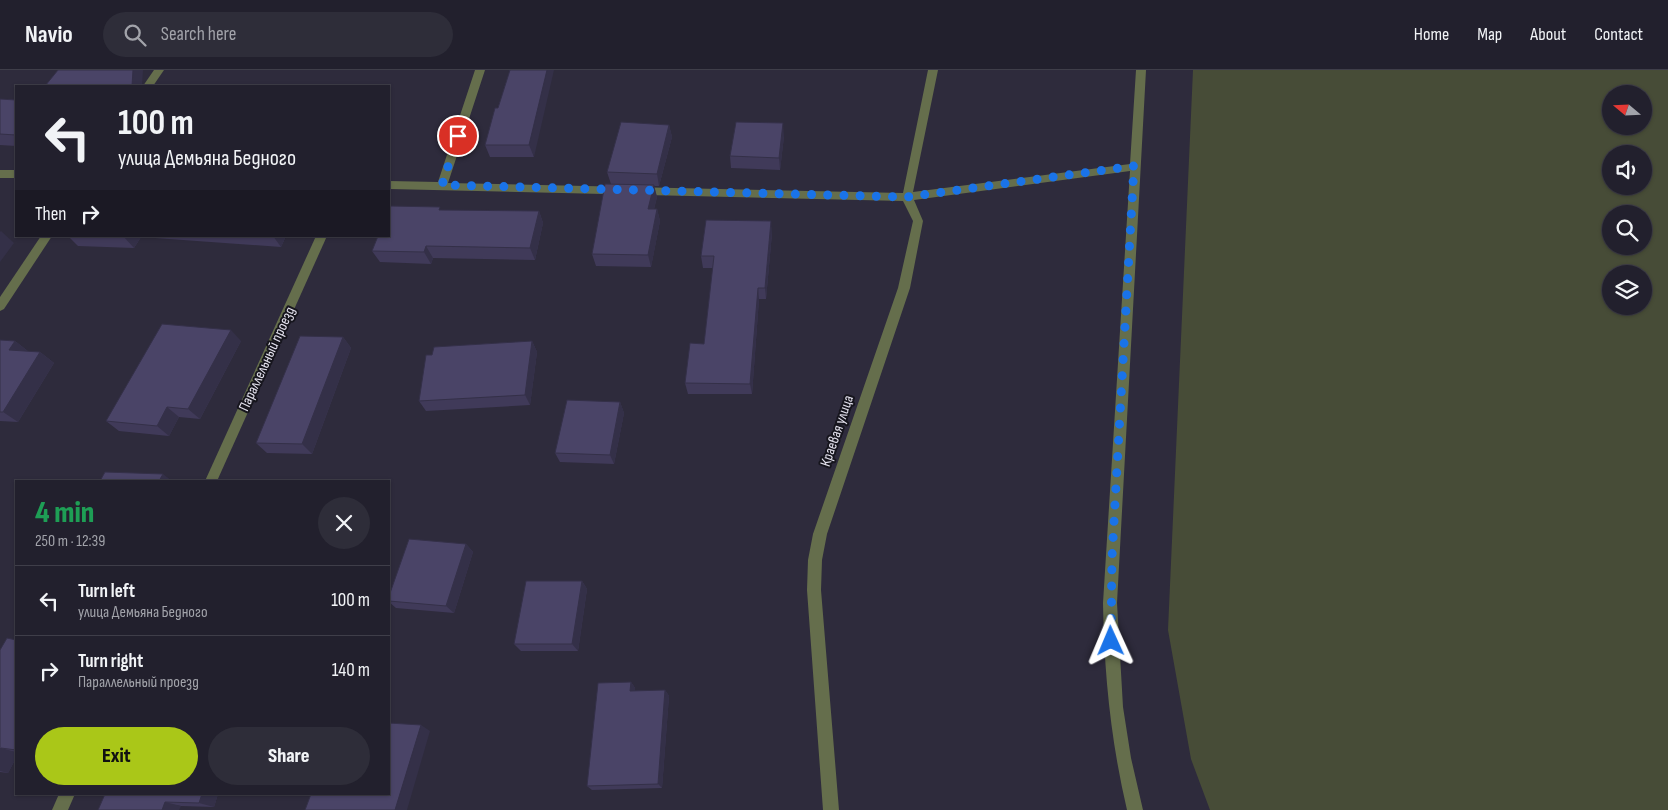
<!DOCTYPE html>
<html lang="en">
<head>
<meta charset="utf-8">
<style>
	:root { --surface:#22202d; --page:#2e2d39; --text:#f1f3f6; --muted:#a2a3aa; --line:#3f3e49; --accent:#aac718 }
	body { margin:0; font-family:"Sofia Sans Condensed",sans-serif; background:var(--page); color:var(--text); height:100vh; display:flex; flex-direction:column; font-size:19px; white-space:nowrap }
	* { box-sizing:border-box; margin:0 }
	p { font-size:16px; color:var(--muted) }
	.icon { flex:none; width:28px; height:28px; fill:none; stroke:currentColor; stroke-width:2; stroke-linecap:round; stroke-linejoin:round }
	.map { position:relative; flex:1; overflow:hidden }
	.details { position:absolute; left:15px; top:410px; width:375px; height:315px; display:flex; flex-direction:column; background:var(--surface); border-radius:0px; box-shadow:0 1px 4px #0004,0 0 0 1px var(--line) }
	.details>* { flex:none }
	.banner { position:absolute; left:15px; top:15px; width:375px; height:152px; border-radius:0px; box-shadow:0 1px 4px #0004,0 0 0 1px var(--line); background:#22202d; color:var(--text); overflow:hidden }
	.needle { width:32px; rotate:289deg }
	.buttons { position:absolute; left:1602px; top:15px; display:grid; gap:10px }
	.buttons a { display:grid; place-items:center; width:50px; height:50px; border-radius:50%; background:var(--surface); box-shadow:0 1px 4px #0004,0 0 0 1px var(--line); font-size:25px }
	.pin { position:absolute; display:grid; place-items:center; width:42px; height:42px; color:#fff; margin:-21px; border:2px solid #fff; border-radius:50%; box-shadow:0 1px 5px #0007 }
	.me { position:absolute; width:55px; margin:-28px; rotate:359deg; stroke-linejoin:round; filter:drop-shadow(0 0 4px #0008) }
	.turn { display:flex; align-items:center; gap:18px; height:105px; padding:0 20px; font-size:22px }
	.turn .icon { width:65px; height:65px; stroke-width:2.5 }
	.turn b { display:block; font-size:35px; line-height:42px }
	.then { display:flex; align-items:center; height:48px; padding:0 20px; background:#0003; gap:10px; font-size:19px }
	.round { display:grid; place-items:center; flex:none; width:52px; height:52px; border-radius:26px; background:var(--page) }
	.overview { display:flex; align-items:center; justify-content:space-between; height:85px; padding:0 20px }
	h1 { font-size:30px; font-weight:800; line-height:38px; color:#1e9e55 }
	.action { display:flex; gap:10px; margin-top:auto; padding:10px 20px }
	.action a { flex:1; height:58px; border-radius:30px; background:var(--accent); color:#111; font-size:20px; font-weight:800; line-height:58px; text-align:center }
	.action a+a { background:var(--page); color:var(--text) }
	ul { padding:0; list-style:none }
	li { display:flex; align-items:center; gap:15px; height:70px; padding:0 20px; border-top:1px solid var(--line) }
	li div { flex:1 }
	li b { display:block; font-size:19px }
	li em { font-style:normal }
	header { display:flex; align-items:center; gap:30px; box-sizing:border-box; height:70px; padding:0 25px; background:var(--surface); border-bottom:1px solid var(--line) }
	header strong { font-size:24px }
	nav { display:flex; gap:28px; margin-inline-start:auto; font-size:18px }
	.search { width:350px; height:45px; background:var(--page); display:flex; align-items:center; gap:12px; box-sizing:border-box; padding:0 18px; border-radius:28px; color:var(--muted); font-size:19px }
	.map>svg:first-child { display:block }
	.green { fill:#474c37; fill-rule:evenodd }
	.lines { fill:none; stroke-linecap:round; stroke-linejoin:round }
	.minor { fill:#656e4c; fill-rule:evenodd }
	.wall { fill:#403a59 }
	.shaded-wall { fill:#343048 }
	.building { fill:#4a4467; stroke:#343048 }
	.route { stroke:#1a73e8; stroke-width:9; stroke-dasharray:0 16.2 }
	.labels { text-anchor:middle; dominant-baseline:central; stroke-width:4; stroke-linejoin:round; paint-order:stroke }
	.street-label { font-size:15px; fill:#e5e3ef; stroke:#16151d }
</style>
</head>
<body>
<header>
<strong>Navio</strong>
<div class="search"><svg class="icon" aria-label="search" viewBox="0 0 24 24"><circle cx="10" cy="10" r="6"/><path d="M15 15l6 6"/></svg>Search here</div>
<nav><a>Home</a><a>Map</a><a>About</a><a>Contact</a></nav>
</header>
<div class="map">
<svg width="1668" height="740" viewBox="0 0 1668 740">
	<rect width="100%" height="100%" fill="#2e2b3c"/>
	<path class="green" d="M1193,0H1668V740H1210L1191,689L1168,560ZM1611,24H1644V56H1611ZM1611,84H1644V116H1611ZM1611,144H1644V176H1611ZM1611,204H1644V236H1611Z"/>
	<g class="lines">
		<g class="minor">
			<polygon points="154,0 164,0 153,16 143,16"/>
			<path d="M475,0H485L448,113L903,123L928,0H938L913,122L1130,94L1136,0H1146L1117,533L1123,637L1131,688L1143,740H1127C1111,672 1104,603 1103,533L1130,101L914,130L923,151L910,218L827,464L822,490L821,520L839,740H823L807,520L808,490L813,464L898,218L913,151L903,131L389,119V111L438,112Z"/>
			<rect x="0" y="100" width="16" height="8"/>
			<polygon points="41,166 52,166 4,239 0,241 0,227"/>
			<polygon points="316,166 327,166 217,411 205,411"/>
			<polygon points="59,724 75,724 68,740 52,740"/>
		</g>
	</g>
	<g class="wall">
		<polygon points="510,0 534,87 490,87 485,75 498,38"/>
		<polygon points="0,29 16,30 16,76 0,75"/>
		<polygon points="669,55 672,67 659,116 654,116 657,127 654,139 657,139 660,151 651,197 596,196 592,184 611,114 607,102"/>
		<polygon points="784,66 780,100 731,98 730,86"/>
		<polygon points="441,140 539,141 543,153 535,190 433,188 431,194 380,192 372,181"/>
		<polygon points="772,163 766,229 759,229 752,324 688,324 685,313 704,274 713,198 703,198 701,186"/>
		<polygon points="68,166 286,166 281,177 141,167 134,178 78,176"/>
		<polygon points="343,267 351,278 312,384 267,383 256,373"/>
		<polygon points="0,270 15,271 29,282 40,282 54,293 18,352 0,351"/>
		<polygon points="241,271 200,349 179,347 169,366 119,361 106,351"/>
		<polygon points="532,271 537,282 530,335 426,341 419,331 432,285"/>
		<polygon points="620,332 624,343 614,394 560,392 555,383"/>
		<polygon points="466,474 473,482 454,543 396,538 389,532 389,526"/>
		<polygon points="582,511 587,519 578,581 521,581 514,574"/>
		<polygon points="16,570 16,688 8,703 0,702 0,580"/>
		<polygon points="631,612 635,618 635,621 665,620 669,626 662,718 592,720 587,716"/>
		<polygon points="105,724 218,724 214,737 181,736"/>
	</g>
	<g class="shaded-wall">
		<polygon points="133,0 143,0 142,16 132,16"/>
		<polygon points="547,0 554,0 534,87 529,75"/>
		<polygon points="783,53 784,66 780,100 779,88"/>
		<polygon points="669,55 672,67 659,116 657,104"/>
		<polygon points="654,115 657,127 651,151 648,139"/>
		<polygon points="657,139 660,151 651,197 648,185"/>
		<polygon points="539,141 543,153 535,190 530,178"/>
		<polygon points="771,151 772,163 766,229 765,218"/>
		<polygon points="1,161 14,173 0,192 0,162"/>
		<polygon points="123,166 141,166 141,167 134,178"/>
		<polygon points="273,166 286,166 281,177"/>
		<polygon points="426,176 433,188 431,194 424,182"/>
		<polygon points="758,218 759,229 752,324 750,314"/>
		<polygon points="231,260 241,271 200,349 188,339"/>
		<polygon points="343,267 351,278 312,384 302,374"/>
		<polygon points="15,271 29,282 9,280"/>
		<polygon points="532,271 537,282 530,335 525,325"/>
		<polygon points="40,282 54,293 18,352 3,342"/>
		<polygon points="620,332 624,343 614,394 610,385"/>
		<polygon points="167,337 179,347 169,366 157,356"/>
		<polygon points="163,404 172,411 159,411"/>
		<polygon points="466,474 473,482 454,543 446,536"/>
		<polygon points="582,511 587,519 578,581 572,574"/>
		<polygon points="631,612 635,618 635,626 630,621"/>
		<polygon points="665,620 669,626 662,718 658,714"/>
		<polygon points="421,655 430,661 407,740 395,740"/>
		<polygon points="1,678 16,682 16,688 8,703 0,701 0,679"/>
		<polygon points="202,724 218,724 214,737 199,733"/>
		<polygon points="165,732 181,736 179,740 162,740"/>
	</g>
	<g class="building">
		<polygon points="58,0 133,0 132,16 45,16"/>
		<polygon points="510,0 547,0 529,75 485,75 495,38 498,38"/>
		<polygon points="0,29 16,30 16,65 0,64"/>
		<polygon points="621,52 669,55 657,104 607,102"/>
		<polygon points="736,52 783,53 779,88 730,86"/>
		<polygon points="605,114 654,115 648,139 657,139 648,185 592,184"/>
		<polygon points="390,136 440,137 439,140 539,141 530,178 426,176 424,182 372,181 378,166 389,166 389,138"/>
		<polygon points="706,150 771,151 765,218 758,218 750,314 685,313 690,273 704,274 714,186 701,186"/>
		<polygon points="162,254 231,260 188,339 167,337 157,356 106,351"/>
		<polygon points="300,266 343,267 302,374 256,373"/>
		<polygon points="0,270 15,271 9,280 40,282 3,342 0,342"/>
		<polygon points="532,271 525,325 419,331 426,285 432,285 434,277"/>
		<polygon points="567,330 620,332 610,385 555,383"/>
		<polygon points="105,402 163,404 159,411 100,411"/>
		<polygon points="409,469 466,474 446,536 389,531 389,526"/>
		<polygon points="526,511 582,511 572,574 514,574"/>
		<polygon points="7,568 16,570 16,624 15,625 16,626 16,680 1,678 0,679 0,580"/>
		<polygon points="631,612 630,621 665,620 658,714 587,716 598,613"/>
		<polygon points="389,653 421,655 395,740 305,740 311,724 389,724"/>
		<polygon points="105,724 202,724 199,733 165,732 162,740 98,740"/>
	</g>
	<g class="lines">
		<polyline class="route" points="458,66 442,115 907,127 1134,96 1112,487 1111,571"/>
	</g>
	<g class="labels">
		<g class="street-label">
			<text transform="translate(267 289) rotate(-65)">Параллельный проезд</text>
			<text transform="translate(837 361) rotate(-71)">Краевая улица</text>
		</g>
	</g>
</svg>
<div class="buttons">
<a><svg class="needle" viewBox="-14 -14 28 28"><path d="M0-13l5 13h-10z" fill="#e53935"/><path d="M0 13l5-13h-10z" fill="#a2a3aa"/></svg></a>
<a><svg class="icon" aria-label="sound" viewBox="0 0 24 24"><path d="M4 9h4l5-4v14l-5-4H4zM17 9q2 3 0 6"/></svg></a>
<a><svg class="icon" aria-label="search" viewBox="0 0 24 24"><circle cx="10" cy="10" r="6"/><path d="M15 15l6 6"/></svg></a>
<a><svg class="icon" aria-label="layers" viewBox="0 0 24 24"><path d="M12 4l9 5-9 5-9-5zM3 14l9 5 9-5"/></svg></a>
</div>
<div class="pin" style="left:458px;top:66px;background:#d93025"><svg class="icon" aria-label="arrive" viewBox="0 0 24 24"><path d="M6 21V4h12l-3 4 3 4H6"/></svg></div>
<svg class="me" style="left:1111px;top:571px" viewBox="-20 -20 40 40"><path d="M0-17L14 15 0 8-14 15z" fill="#1a73e8" stroke="#fff" stroke-width="4"/></svg>
<div class="banner">
<div class="turn"><svg class="icon" aria-label="left" viewBox="0 0 24 24"><path d="M17 20v-9H6M10 6l-5 5 5 5"/></svg><div><b>100 m</b>улица Демьяна Бедного</div></div>
<div class="then">Then<svg class="icon" aria-label="right" viewBox="0 0 24 24"><path d="M7 20v-9h11M14 6l5 5-5 5"/></svg></div>
</div>
<section class="details">
<div class="overview"><div><h1>4 min</h1><p>250 m · 12:39</p></div><a class="round"><svg class="icon" aria-label="close" viewBox="0 0 24 24"><path d="M6 6l12 12M18 6L6 18"/></svg></a></div>
<ul>
<li><svg class="icon" aria-label="left" viewBox="0 0 24 24"><path d="M17 20v-9H6M10 6l-5 5 5 5"/></svg><div><b>Turn left</b><p>улица Демьяна Бедного</p></div><em>100 m</em></li>
<li><svg class="icon" aria-label="right" viewBox="0 0 24 24"><path d="M7 20v-9h11M14 6l5 5-5 5"/></svg><div><b>Turn right</b><p>Параллельный проезд</p></div><em>140 m</em></li>
</ul>
<div class="action"><a>Exit</a><a>Share</a></div>
</section>
</div>
</body>
</html>
